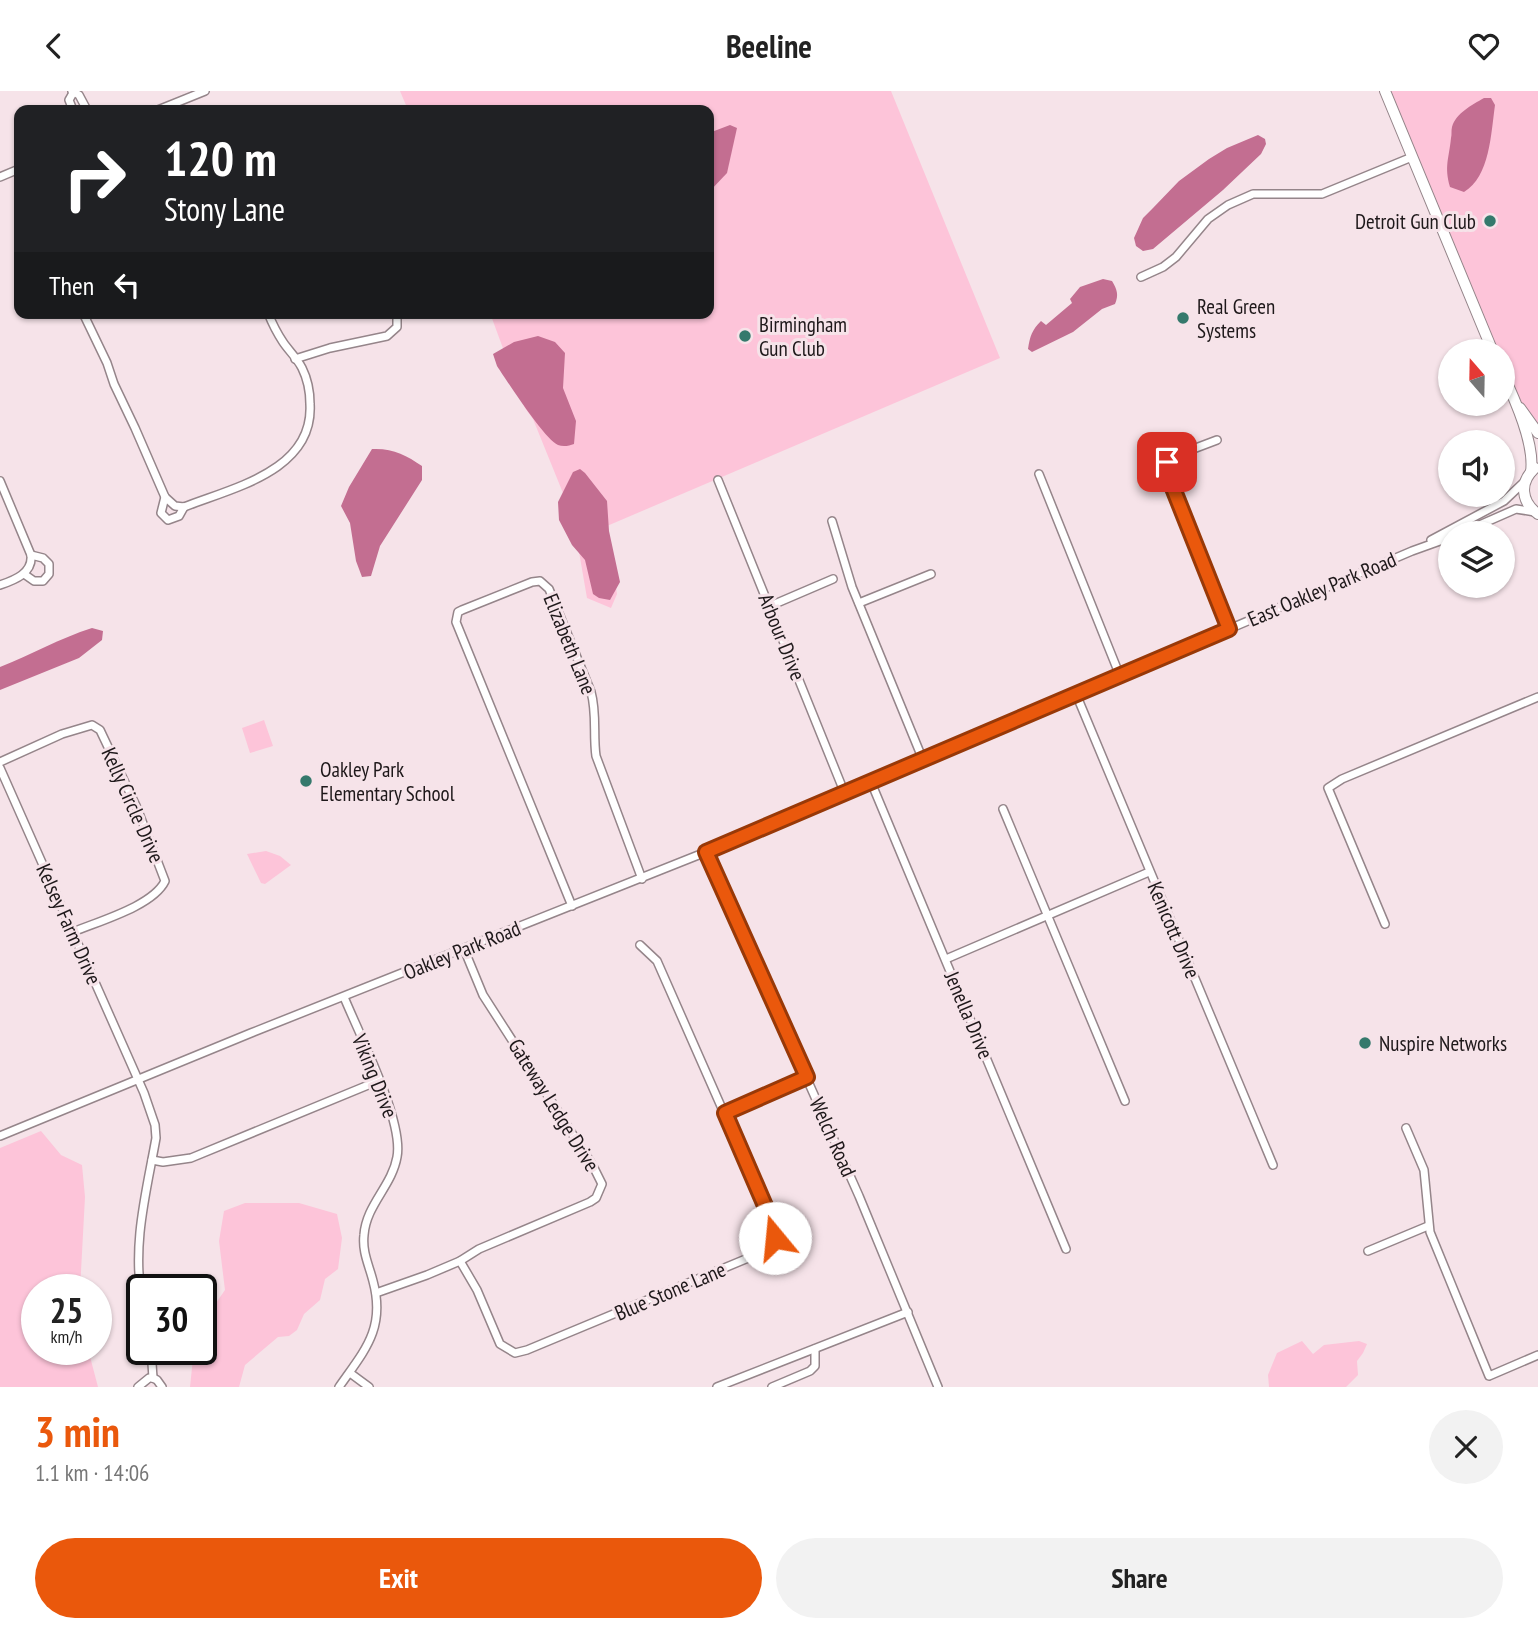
<!DOCTYPE html>
<html lang="en">
<head>
<meta charset="utf-8">
<style>
	:root { --surface:#fff; --page:#f2f2f2; --text:#222; --muted:#767676; --accent:#ea580c }
	body { margin:0; font-family:"PT Sans Narrow",sans-serif; background:var(--page); color:var(--text); height:100vh; display:flex; flex-direction:column; font-size:26px; white-space:nowrap }
	* { box-sizing:border-box; margin:0 }
	p { font-size:23px; color:var(--muted) }
	.icon { flex:none; width:38px; height:38px; fill:none; stroke:currentColor; stroke-width:2; stroke-linecap:round; stroke-linejoin:round }
	.map { position:relative; height:1296px; overflow:hidden }
	.details { display:flex; flex-direction:column; background:var(--surface); flex:1 }
	.details>* { flex:none }
	.guide { position:absolute; left:14px; top:14px; width:700px; height:214px; border-radius:14px; box-shadow:0 2px 5px #0004; background:#202124; color:#fff; overflow:hidden }
	.needle { width:46px; rotate:340deg }
	.controls { position:absolute; left:1438px; top:248px; display:grid; gap:14px }
	.controls a { display:grid; place-items:center; width:77px; height:77px; border-radius:50%; background:var(--surface); box-shadow:0 2px 5px #0004; font-size:35px }
	.speed { position:absolute; left:21px; top:1183px; display:flex; gap:14px; font-size:35px; font-weight:700; text-align:center }
	.speed>* { display:grid; place-content:center; width:91px; height:91px; border-radius:50%; background:var(--surface); box-shadow:0 2px 5px #0004; line-height:1 }
	.speed small { font-size:18px; font-weight:400 }
	.speed .limit { border:4px solid #111; border-radius:10px; background:#fff; color:#111 }
	.pin { position:absolute; display:grid; place-items:center; width:60px; height:60px; color:#fff; margin:-30px; border-radius:14px; box-shadow:0 4px 10px #0006 }
	.me { position:absolute; width:77px; margin:-38px; rotate:343deg; stroke-linejoin:round; filter:drop-shadow(0 0 5px #0008) }
	.turn { display:flex; align-items:center; gap:24px; height:147px; padding:0 35px; font-size:32px }
	.turn .icon { width:91px; height:91px; stroke-width:2.5 }
	.turn b { display:block; font-size:49px; line-height:60px }
	.then { display:flex; align-items:center; height:66px; padding:0 35px; background:#0003; gap:14px; font-size:26px }
	.round { display:grid; place-items:center; flex:none; width:74px; height:74px; border-radius:37px; background:var(--page) }
	.overview { display:flex; align-items:center; justify-content:space-between; height:119px; padding:0 35px }
	h1 { font-size:42px; font-weight:800; line-height:52px; color:var(--accent) }
	.primary-button { display:flex; gap:14px; margin-top:auto; padding:14px 35px }
	.primary-button a { flex:1; height:80px; border-radius:42px; background:var(--accent); color:#fff; font-size:28px; font-weight:800; line-height:80px; text-align:center }
	.primary-button a+a { background:var(--page); color:var(--text) }
	header { display:flex; justify-content:space-between; align-items:center; height:91px; padding:0 35px; background:var(--surface); font-size:32px; font-weight:800 }
	.map>svg:first-child { display:block }
	.green { fill:#fdc4d9 }
	.water { fill:#c36e91 }
	.lines { fill:none; stroke-linecap:round; stroke-linejoin:round }
	.minor-casing { stroke:#95858a; stroke-width:10 }
	.major-casing { stroke:#95858a; stroke-width:12 }
	.minor { stroke:#fff; stroke-width:7 }
	.major { stroke:#fff; stroke-width:10 }
	.route-casing { stroke:#983908; stroke-width:18 }
	.route { stroke:#ea580c; stroke-width:12 }
	.poi-dot { fill:#35796c; stroke:#f6e3e9; stroke-width:2.5 }
	.labels { text-anchor:middle; dominant-baseline:central; stroke-width:6; stroke-linejoin:round; paint-order:stroke }
	.poi-label { font-size:21px; fill:#1e181a; stroke:#f6e3e9; text-anchor:start }
	.street-label { font-size:21px; fill:#1e181a; stroke:#f6e3e9 }
</style>
</head>
<body>
<header><svg class="icon" aria-label="back" viewBox="0 0 24 24"><path d="M15 5l-7 7 7 7"/></svg>Beeline<svg class="icon" aria-label="heart" viewBox="0 0 24 24"><path d="M12 20l-8-8c-3-5 5-10 8-4 3-6 11-1 8 4z"/></svg></header>
<div class="map">
<svg width="1538" height="1296" viewBox="0 0 1538 1296">
	<rect width="100%" height="100%" fill="#f6e3e9"/>
	<g class="green">
		<polygon points="400,0 891,0 1000,267 607,435 617,503 611,517 587,507 578,455 565,407 533,328 525,317 490,222 709,222 709,19 408,19"/>
		<polygon points="1388,0 1538,0 1538,333 1519,313 1503,275 1503,261 1497,261"/>
		<polygon points="264,629 273,655 250,662 242,637"/>
		<polygon points="266,760 280,765 291,774 265,793 261,792 247,763"/>
		<polygon points="41,1040 61,1064 82,1074 85,1106 80,1199 37,1199 37,1258 88,1258 98,1296 0,1296 0,1057"/>
		<path d="M245,1112H299L337,1123L342,1147L338,1178L325,1188L320,1209L304,1223L297,1239L289,1245L278,1246L245,1274L239,1296H190L194,1258H201C201,1230 210,1221 225,1199L219,1150L224,1120Z"/>
		<polygon points="1302,1250 1313,1263 1324,1254 1359,1250 1367,1253 1363,1262 1357,1270 1358,1284 1346,1296 1269,1296 1268,1284 1277,1262"/>
	</g>
	<g class="water">
		<path d="M1484,7H1491L1495,14C1491,42 1490,86 1464,101L1450,96C1444,75 1449,68 1451,47C1452,43 1451,40 1452,36C1456,22 1472,14 1484,7Z"/>
		<polygon points="730,34 737,37 727,82 709,101 709,42"/>
		<polygon points="1258,44 1265,48 1266,53 1261,63 1223,99 1153,158 1143,160 1136,155 1134,147 1143,127 1153,117 1179,90 1209,68 1227,57"/>
		<path d="M1103,188L1112,190C1117,198 1119,204 1115,213L1102,218L1073,241L1032,261L1028,258C1030,245 1032,239 1041,230L1046,234L1072,212L1070,208L1080,196Z"/>
		<path d="M538,245L555,251L565,262L563,297L576,330L574,353C569,355 563,356 558,354C545,349 507,290 497,275L493,263L514,251Z"/>
		<path d="M372,358C393,357 406,364 422,375V389L380,455L371,485L362,486L356,470L350,432L341,415L349,396Z"/>
		<polygon points="580,378 585,382 607,410 609,440 620,491 610,509 599,507 593,503 585,469 572,454 559,429 558,411 573,381"/>
		<path d="M92,537L103,540L102,549L79,567L0,599V576C31,564 60,547 92,537Z"/>
	</g>
	<g class="lines">
		<g class="minor-casing">
			<g id="minor">
				<polyline points="72,0 79,4 87,19"/>
				<polyline points="73,2 69,9 73,19"/>
				<polyline points="158,19 205,0"/>
				<polyline points="0,86 19,78"/>
				<polyline points="1141,186 1163,176 1176,166 1208,128 1228,114 1253,103 1322,103 1412,66"/>
				<path d="M83,222L107,272L114,293L135,337L165,406L175,415L184,416C232,397 314,380 310,313C310,301 307,287 302,277C297,267 289,260 283,251C277,242 272,232 268,222"/>
				<polyline points="295,268 330,257 387,245 397,236 397,222"/>
				<polyline points="1217,349 1172,366 1167,371 1165,377 1229,538"/>
				<polyline points="1039,383 1120,585"/>
				<polyline points="718,389 845,703"/>
				<path d="M0,390L31,464C33,482 15,489 0,494"/>
				<polyline points="165,406 161,422 168,429 179,425 184,416"/>
				<polyline points="832,430 852,496 923,669"/>
				<polyline points="1459,443 1516,418 1535,421"/>
				<polyline points="1431,449 1504,410 1524,391"/>
				<polyline points="24,483 34,490 43,490 49,483 49,473 43,467 31,464"/>
				<polyline points="859,512 931,483"/>
				<polyline points="770,515 833,488"/>
				<polyline points="1076,603 1273,1074"/>
				<path d="M0,671L62,643L92,634L100,639L137,717L165,790C153,815 99,830 73,841"/>
				<path d="M0,677L144,1002L155,1034L156,1047C146,1103 132,1153 142,1210"/>
				<polyline points="871,691 1066,1158"/>
				<polyline points="1003,718 1125,1010"/>
				<polyline points="706,761 859,1105 938,1296"/>
				<path d="M572,815L456,531L458,521L462,519L532,491L540,490L549,498L591,601C597,622 593,644 596,665L642,788"/>
				<polyline points="1385,833 1328,697 1342,688 1538,606"/>
				<polyline points="946,868 1149,781"/>
				<polyline points="725,1022 807,986"/>
				<polyline points="1406,1037 1424,1079 1430,1141 1489,1285 1538,1264"/>
				<polyline points="0,1045 251,942 706,761 1412,460 1451,446"/>
				<polyline points="152,1069 163,1071 191,1067 378,990"/>
				<polyline points="765,1160 780,1162 788,1155 786,1145 774,1138"/>
				<polyline points="1368,1160 1428,1135"/>
				<path d="M460,1170L477,1199L500,1253L515,1262L527,1259L765,1160C776,1152 776,1143 772,1131L657,870L640,854"/>
				<polyline points="376,1202 427,1184 460,1170 479,1158 590,1111 596,1107 602,1093 593,1075 483,904 464,858"/>
				<polyline points="151,1258 153,1287"/>
				<polyline points="350,1282 369,1296"/>
				<polyline points="153,1287 157,1289 162,1296"/>
				<polyline points="138,1296 149,1287 153,1287"/>
				<path d="M339,1296C364,1260 386,1238 373,1190C369,1174 362,1161 364,1144C366,1114 392,1095 397,1066C404,1030 359,943 344,906"/>
				<polyline points="717,1296 908,1221"/>
				<polyline points="772,1296 810,1280 815,1275 815,1258"/>
			</g>
		</g>
		<g class="major-casing">
			<g id="major">
				<polyline points="1385,0 1493,261"/>
				<path d="M1503,283C1515,309 1535,353 1531,381"/>
				<polyline points="1520,317 1538,342"/>
				<path d="M1535,377C1519,391 1521,411 1538,423"/>
			</g>
		</g>
		<use href="#minor" class="minor"/>
		<use href="#major" class="major"/>
	</g>
	<g class="lines">
		<g class="route-casing">
			<polyline id="route" points="775,1147 772,1131 725,1022 807,986 706,761 1229,538 1165,377 1167,371"/>
		</g>
		<use href="#route" class="route"/>
	</g>
	<g class="poi-dot">
		<circle cx="1490" cy="130" r="7"/>
		<circle cx="1183" cy="227" r="7"/>
		<circle cx="745" cy="245" r="7"/>
		<circle cx="306" cy="690" r="7"/>
		<circle cx="1365" cy="952" r="7"/>
	</g>
	<g class="labels">
		<g class="poi-label">
			<text x="1476" y="130" text-anchor="end">Detroit Gun Club</text>
			<text x="1197" y="215">Real Green<tspan x="1197" dy="24">Systems</tspan></text>
			<text x="759" y="233">Birmingham<tspan x="759" dy="24">Gun Club</tspan></text>
			<text x="320" y="678">Oakley Park<tspan x="320" dy="24">Elementary School</tspan></text>
			<text x="1379" y="952">Nuspire Networks</text>
		</g>
		<g class="street-label">
			<text transform="translate(1322 498) rotate(-23)">East Oakley Park Road</text>
			<text transform="translate(782 546) rotate(68)">Arbour Drive</text>
			<text transform="translate(570 553) rotate(68)">Elizabeth Lane</text>
			<text transform="translate(133 714) rotate(66)">Kelly Circle Drive</text>
			<text transform="translate(69 833) rotate(66)">Kelsey Farm Drive</text>
			<text transform="translate(1174 839) rotate(67)">Kenicott Drive</text>
			<text transform="translate(462 859) rotate(-22)">Oakley Park Road</text>
			<text transform="translate(969 924) rotate(67)">Jenella Drive</text>
			<text transform="translate(375 985) rotate(68)">Viking Drive</text>
			<text transform="translate(554 1014) rotate(58)">Gateway Ledge Drive</text>
			<text transform="translate(833 1046) rotate(66)">Welch Road</text>
			<text transform="translate(670 1200) rotate(-23)">Blue Stone Lane</text>
		</g>
	</g>
</svg>
<div class="controls">
<a><svg class="needle" viewBox="-14 -14 28 28"><path d="M0-13l5 13h-10z" fill="#e53935"/><path d="M0 13l5-13h-10z" fill="#767676"/></svg></a>
<a><svg class="icon" aria-label="sound" viewBox="0 0 24 24"><path d="M4 9h4l5-4v14l-5-4H4zM17 9q2 3 0 6"/></svg></a>
<a><svg class="icon" aria-label="layers" viewBox="0 0 24 24"><path d="M12 4l9 5-9 5-9-5zM3 14l9 5 9-5"/></svg></a>
</div>
<div class="speed"><div>25<small>km/h</small></div><div class="limit">30</div></div>
<div class="pin" style="left:1167px;top:371px;background:#d93025"><svg class="icon" aria-label="arrive" viewBox="0 0 24 24"><path d="M6 21V4h12l-3 4 3 4H6"/></svg></div>
<svg class="me" style="left:775px;top:1147px" viewBox="-20 -20 40 40"><circle r="19" fill="#fff"/><path d="M0-13L10 11 0 6-10 11z" fill="#ea580c"/></svg>
<div class="guide">
<div class="turn"><svg class="icon" aria-label="right" viewBox="0 0 24 24"><path d="M7 20v-9h11M14 6l5 5-5 5"/></svg><div><b>120 m</b>Stony Lane</div></div>
<div class="then">Then<svg class="icon" aria-label="left" viewBox="0 0 24 24"><path d="M17 20v-9H6M10 6l-5 5 5 5"/></svg></div>
</div>
</div>
<section class="details">
<div class="overview"><div><h1>3 min</h1><p>1.1 km · 14:06</p></div><a class="round"><svg class="icon" aria-label="close" viewBox="0 0 24 24"><path d="M6 6l12 12M18 6L6 18"/></svg></a></div>
<div class="primary-button"><a>Exit</a><a>Share</a></div>
</section>
</body>
</html>
